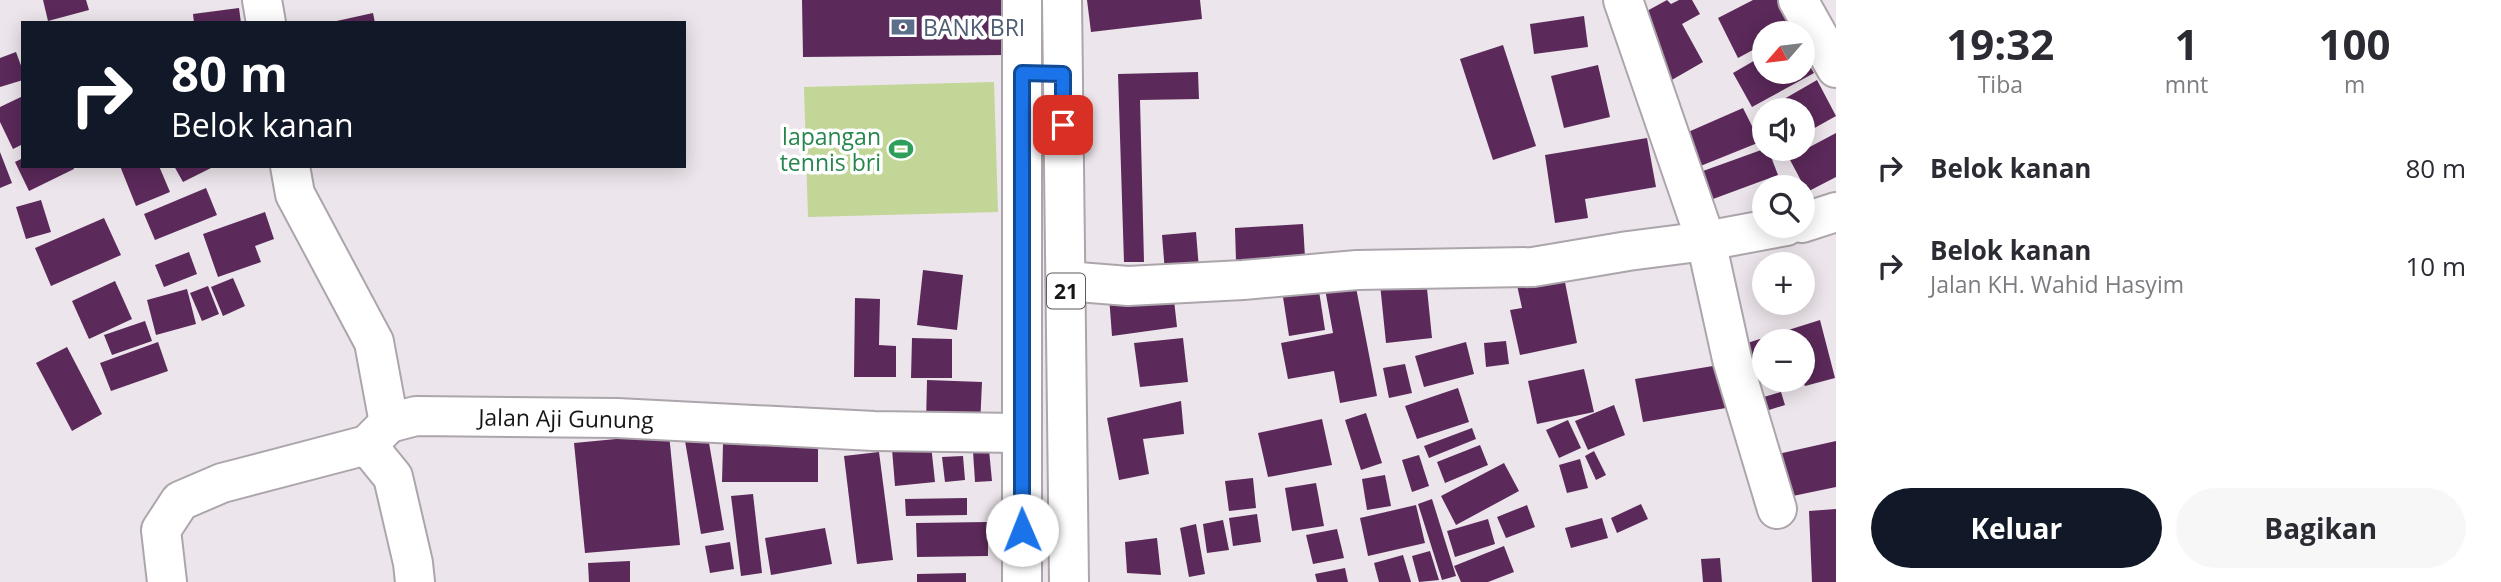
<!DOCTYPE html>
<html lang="id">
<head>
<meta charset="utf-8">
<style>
	:root { --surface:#fff; --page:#f7f7f7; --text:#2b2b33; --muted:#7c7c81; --accent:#111827 }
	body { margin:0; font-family:"Open Sans",sans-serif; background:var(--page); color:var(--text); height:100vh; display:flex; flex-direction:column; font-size:26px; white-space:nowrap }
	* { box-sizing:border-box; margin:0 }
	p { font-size:23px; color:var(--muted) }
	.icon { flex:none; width:38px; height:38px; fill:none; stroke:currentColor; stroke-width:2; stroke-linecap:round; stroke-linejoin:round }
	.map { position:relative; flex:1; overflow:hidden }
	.sheet { display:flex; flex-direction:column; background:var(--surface); width:665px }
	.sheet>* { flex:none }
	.top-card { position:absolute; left:21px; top:21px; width:665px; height:147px; border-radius:0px; box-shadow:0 4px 18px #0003; background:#111827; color:#fff; overflow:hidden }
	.needle { width:46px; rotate:242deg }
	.buttons { position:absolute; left:1752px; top:21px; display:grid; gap:14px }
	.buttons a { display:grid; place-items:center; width:63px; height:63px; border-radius:50%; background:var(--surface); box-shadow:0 4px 18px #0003; font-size:35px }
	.pin { position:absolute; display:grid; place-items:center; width:60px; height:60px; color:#fff; margin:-30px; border-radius:14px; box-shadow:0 4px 10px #0006 }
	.me { position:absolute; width:77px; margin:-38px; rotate:359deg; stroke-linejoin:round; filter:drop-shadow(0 0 5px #0008) }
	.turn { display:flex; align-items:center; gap:24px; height:147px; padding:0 35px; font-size:32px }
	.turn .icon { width:91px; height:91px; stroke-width:2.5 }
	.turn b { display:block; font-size:49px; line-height:60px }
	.eta { display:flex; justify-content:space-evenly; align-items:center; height:119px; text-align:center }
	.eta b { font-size:42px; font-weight:700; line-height:49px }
	.button { display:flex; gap:14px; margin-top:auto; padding:14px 35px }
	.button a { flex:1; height:80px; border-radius:42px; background:var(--accent); color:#fff; font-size:28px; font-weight:700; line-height:80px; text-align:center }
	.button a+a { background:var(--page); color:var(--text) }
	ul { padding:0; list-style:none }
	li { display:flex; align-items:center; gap:21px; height:98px; padding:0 35px }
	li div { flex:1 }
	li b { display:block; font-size:26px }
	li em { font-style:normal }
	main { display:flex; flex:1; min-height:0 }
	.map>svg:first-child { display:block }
	.green { fill:#c1d697 }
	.building { fill:#5b295a }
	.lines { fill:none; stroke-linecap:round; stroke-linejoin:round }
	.minor-casing { stroke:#aca5ab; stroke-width:42 }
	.trunk-casing { stroke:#aca5ab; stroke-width:42 }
	.minor { stroke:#fff; stroke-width:38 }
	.trunk { stroke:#fff; stroke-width:38 }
	.route-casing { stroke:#114b97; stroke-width:18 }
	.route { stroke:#1a73e8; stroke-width:12 }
	.labels { text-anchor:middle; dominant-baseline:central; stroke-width:7; stroke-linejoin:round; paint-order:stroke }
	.shield { fill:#fff; stroke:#5d5b5d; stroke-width:2 }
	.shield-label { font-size:21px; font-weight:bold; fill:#181518 }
	.service-label { font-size:23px; fill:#4e5e75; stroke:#fff; text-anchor:start }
	.leisure-label { font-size:23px; fill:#27864d; stroke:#fff; text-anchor:end }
	.street-label { font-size:23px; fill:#181518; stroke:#fff }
</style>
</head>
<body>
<main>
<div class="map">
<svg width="1836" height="582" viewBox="0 0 1836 582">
	<rect width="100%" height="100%" fill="#ece5eb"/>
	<polygon class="green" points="994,82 998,212 808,217 804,87"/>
	<g class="building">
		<polygon points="43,0 86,0 89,10 48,21"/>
		<polygon points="802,0 1004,0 1005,55 803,57"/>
		<polygon points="1087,0 1200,0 1202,19 1091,32"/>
		<polygon points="1667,0 1671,4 1679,0 1692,0 1700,14 1682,24 1703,62 1670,81 1636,17"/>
		<polygon points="1753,0 1785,0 1799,27 1786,33 1764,33 1764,44 1738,58 1718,18"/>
		<polygon points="239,8 241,23 194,23 193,14"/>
		<polygon points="373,13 375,23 332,23 332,22"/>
		<polygon points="1584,16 1588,47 1534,54 1530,24"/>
		<polygon points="1503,45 1536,146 1493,160 1460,59"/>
		<polygon points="16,52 23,71 23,80 0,87 0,58"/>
		<polygon points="1802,53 1814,73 1752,107 1733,73 1764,55 1764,72 1802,72"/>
		<polygon points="1598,65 1610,117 1564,128 1551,76"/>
		<polygon points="1198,72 1199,99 1140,100 1144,262 1124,262 1118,74"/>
		<polygon points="1817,80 1836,116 1802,135 1802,110 1765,110"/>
		<polygon points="23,96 23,144 13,149 0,122 0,107"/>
		<polygon points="1743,108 1760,142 1693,169 1679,136"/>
		<polygon points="1836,133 1836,177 1807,192 1789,158"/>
		<polygon points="1647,138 1656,187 1585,199 1588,218 1555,223 1545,155"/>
		<polygon points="1764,149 1768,149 1778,175 1713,199 1703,171"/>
		<polygon points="0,152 12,183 0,188"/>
		<polygon points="23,158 23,166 73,166 74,169 29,191 15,162"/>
		<polygon points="120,166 159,166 170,192 136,206"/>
		<polygon points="174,166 215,166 183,182"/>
		<polygon points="206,188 217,215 155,240 144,214"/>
		<polygon points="41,200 51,232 26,239 16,207"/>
		<polygon points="265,212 274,239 255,246 261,262 218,277 203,234"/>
		<polygon points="104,218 121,255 51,286 35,248"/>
		<polygon points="1303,224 1305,257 1236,261 1235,228"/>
		<polygon points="1196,232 1199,269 1165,272 1162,235"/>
		<polygon points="189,252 197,274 164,287 155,265"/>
		<polygon points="1562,267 1577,343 1520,355 1510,310 1522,308 1515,276"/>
		<polygon points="1425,269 1432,338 1386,343 1379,274"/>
		<polygon points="923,270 963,275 957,330 917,325"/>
		<polygon points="1353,272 1377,396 1340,403 1334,371 1288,379 1281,343 1333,333 1323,278"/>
		<polygon points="233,278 245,306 223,316 211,287"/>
		<polygon points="1317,278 1325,330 1289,336 1281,284"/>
		<polygon points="115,281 132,319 89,339 72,301"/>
		<polygon points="208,286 219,314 202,321 190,293"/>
		<polygon points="187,289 196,324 156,335 147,300"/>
		<polygon points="1173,291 1177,327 1112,336 1109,296"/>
		<polygon points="855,298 880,299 879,345 896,346 896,377 854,377"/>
		<polygon points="1820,320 1835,378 1805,386 1802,378 1802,341 1764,341 1764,382 1755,384 1744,344"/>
		<polygon points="145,321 152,341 112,355 104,335"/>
		<polygon points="912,338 952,339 952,378 911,378"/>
		<polygon points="1183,338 1188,382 1140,387 1134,343"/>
		<polygon points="1506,341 1509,364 1486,367 1484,343"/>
		<polygon points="158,342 168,371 111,391 100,363"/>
		<polygon points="1466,342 1474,374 1424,387 1415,356"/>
		<polygon points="67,347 102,414 72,431 36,363"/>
		<polygon points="1405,364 1412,393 1389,398 1383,368"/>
		<polygon points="1719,365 1726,408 1643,422 1635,379"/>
		<polygon points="1584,369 1594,412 1537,424 1528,381"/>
		<polygon points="927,380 982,382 980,426 926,423"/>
		<polygon points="1458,388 1469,422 1417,439 1405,406"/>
		<polygon points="1781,392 1785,405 1753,415 1750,401"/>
		<polygon points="1181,401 1184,434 1143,439 1149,474 1119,480 1107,418"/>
		<polygon points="1614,405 1625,435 1588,450 1575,421"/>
		<polygon points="1366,413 1382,463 1361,470 1345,420"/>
		<polygon points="1322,419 1332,465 1268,477 1258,433"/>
		<polygon points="1568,420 1581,448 1559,458 1546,430"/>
		<polygon points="1472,428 1476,439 1429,458 1424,446"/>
		<polygon points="669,434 680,545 585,553 574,443"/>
		<polygon points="708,437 724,530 701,534 685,441"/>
		<polygon points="1836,441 1836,487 1788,497 1778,454"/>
		<polygon points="723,444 818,445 818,482 722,482"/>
		<polygon points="931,445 935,482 895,486 892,449"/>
		<polygon points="1480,445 1488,465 1445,483 1437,462"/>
		<polygon points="989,450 992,481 975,482 973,451"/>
		<polygon points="1594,451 1606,475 1596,480 1585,456"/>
		<polygon points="879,452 893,560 857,564 844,456"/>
		<polygon points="1419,455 1429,486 1412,492 1402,460"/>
		<polygon points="963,456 965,480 945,482 942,457"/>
		<polygon points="1580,459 1588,488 1567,493 1559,465"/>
		<polygon points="1504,463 1519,491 1456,525 1441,496"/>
		<polygon points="1385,475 1391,506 1367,510 1362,479"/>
		<polygon points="1253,478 1256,508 1229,511 1225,481"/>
		<polygon points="1316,483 1324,526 1292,531 1285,488"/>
		<polygon points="753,494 762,573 741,576 731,496"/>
		<polygon points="967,498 967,515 906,516 905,499"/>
		<polygon points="1432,499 1456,576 1442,580 1418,504"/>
		<polygon points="1641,504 1648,519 1617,533 1611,518"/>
		<polygon points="1416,505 1425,543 1368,556 1360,518"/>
		<polygon points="1527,505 1535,527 1506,538 1497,517"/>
		<polygon points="1836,509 1836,582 1812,582 1809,511"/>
		<polygon points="1257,514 1261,542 1233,546 1229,518"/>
		<polygon points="1602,518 1608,538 1571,548 1565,528"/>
		<polygon points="1488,519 1495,544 1455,557 1447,531"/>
		<polygon points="1223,520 1229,550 1207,553 1203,524"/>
		<polygon points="988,522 988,556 917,557 916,523"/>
		<polygon points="1196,524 1205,574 1189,577 1180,528"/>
		<polygon points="825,528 832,564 771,575 765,538"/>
		<polygon points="1337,529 1344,558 1313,564 1306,535"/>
		<polygon points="1157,538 1161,575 1127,573 1125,542"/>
		<polygon points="730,542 734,569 710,573 705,546"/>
		<polygon points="1504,546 1514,572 1488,582 1461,582 1454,566"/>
		<polygon points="1430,551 1439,580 1419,582 1412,556"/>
		<polygon points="1403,555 1411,582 1379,582 1374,563"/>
		<polygon points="1720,558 1722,582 1703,582 1701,559"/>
		<polygon points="630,561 630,582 589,582 588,563"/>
		<polygon points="1345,568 1348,582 1317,582 1315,574"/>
		<polygon points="966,573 966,582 917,582 917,574"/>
	</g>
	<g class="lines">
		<g class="minor-casing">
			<g id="minor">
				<polyline points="262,0 266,23"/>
				<polyline points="1623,0 1706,241 1732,359 1777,509"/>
				<polyline points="1798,0 1836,68"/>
				<polyline points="290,166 295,194 374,342 389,423 416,416 617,418 874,431 1021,433"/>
				<polyline points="1802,223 1836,212"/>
				<polyline points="1066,281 1128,286 1243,280 1357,270 1533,267 1628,251 1706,241 1786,226"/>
				<polyline points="367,445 393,477 413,563 415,582"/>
				<polyline points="167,582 161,530 180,501 222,483 367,445 389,423"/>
			</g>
		</g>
		<g class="trunk-casing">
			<g id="trunk">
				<polyline points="1022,0 1022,582"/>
				<polyline points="1062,0 1069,582"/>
			</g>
		</g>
		<use href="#minor" class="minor"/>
		<use href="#trunk" class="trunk"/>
	</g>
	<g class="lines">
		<g class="route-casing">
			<polyline id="route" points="1022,530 1022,73 1063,74 1063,125"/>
		</g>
		<use href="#route" class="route"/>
	</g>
	<defs>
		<g id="bank-bare" transform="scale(1.89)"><path d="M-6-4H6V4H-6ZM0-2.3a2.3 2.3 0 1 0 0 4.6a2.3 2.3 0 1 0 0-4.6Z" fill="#5c6f8a" stroke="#fff" stroke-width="2.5" paint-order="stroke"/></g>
		<g id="stadium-bare" transform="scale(1.89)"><path d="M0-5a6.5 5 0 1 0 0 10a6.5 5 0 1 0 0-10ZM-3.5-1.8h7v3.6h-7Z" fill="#2e9e5b" stroke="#fff" stroke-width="2.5" paint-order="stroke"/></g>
	</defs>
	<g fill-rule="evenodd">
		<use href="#bank-bare" x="903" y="27"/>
		<use href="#stadium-bare" x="901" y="149"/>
	</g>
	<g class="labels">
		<rect class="shield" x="1047" y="273.5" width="38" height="35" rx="5"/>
		<g class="shield-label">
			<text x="1066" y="291">21</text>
		</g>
		<g class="service-label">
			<text x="923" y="27">BANK BRI</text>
		</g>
		<g class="leisure-label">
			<text x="881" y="136">lapangan<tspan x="881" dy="26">tennis bri</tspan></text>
		</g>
		<g class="street-label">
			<text transform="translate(566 418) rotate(1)">Jalan Aji Gunung</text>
		</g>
	</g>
</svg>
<div class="buttons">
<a><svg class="needle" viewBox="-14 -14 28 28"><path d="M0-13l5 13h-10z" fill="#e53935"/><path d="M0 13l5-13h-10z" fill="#7c7c81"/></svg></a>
<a><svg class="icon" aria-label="sound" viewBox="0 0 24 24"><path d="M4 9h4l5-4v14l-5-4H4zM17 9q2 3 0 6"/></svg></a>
<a><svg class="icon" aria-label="search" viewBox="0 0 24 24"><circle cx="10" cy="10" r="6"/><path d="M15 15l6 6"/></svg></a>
<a>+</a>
<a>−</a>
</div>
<div class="pin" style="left:1063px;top:125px;background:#d93025"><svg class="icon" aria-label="arrive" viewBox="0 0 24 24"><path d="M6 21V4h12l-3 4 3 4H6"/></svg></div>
<svg class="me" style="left:1022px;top:530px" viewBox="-20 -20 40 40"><circle r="19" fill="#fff"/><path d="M0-13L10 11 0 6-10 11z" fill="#1a73e8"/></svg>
<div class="top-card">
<div class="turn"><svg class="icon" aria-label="right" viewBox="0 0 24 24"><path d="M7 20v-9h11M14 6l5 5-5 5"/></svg><div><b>80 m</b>Belok kanan</div></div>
</div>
</div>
<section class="sheet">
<div class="eta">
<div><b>19:32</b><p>Tiba</p></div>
<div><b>1</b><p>mnt</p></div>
<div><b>100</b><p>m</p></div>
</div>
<ul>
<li><svg class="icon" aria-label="right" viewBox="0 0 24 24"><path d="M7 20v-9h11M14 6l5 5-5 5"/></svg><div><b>Belok kanan</b></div><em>80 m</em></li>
<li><svg class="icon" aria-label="right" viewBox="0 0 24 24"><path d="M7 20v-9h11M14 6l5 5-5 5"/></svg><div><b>Belok kanan</b><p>Jalan KH. Wahid Hasyim</p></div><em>10 m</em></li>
</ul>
<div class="button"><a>Keluar</a><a>Bagikan</a></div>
</section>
</main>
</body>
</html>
